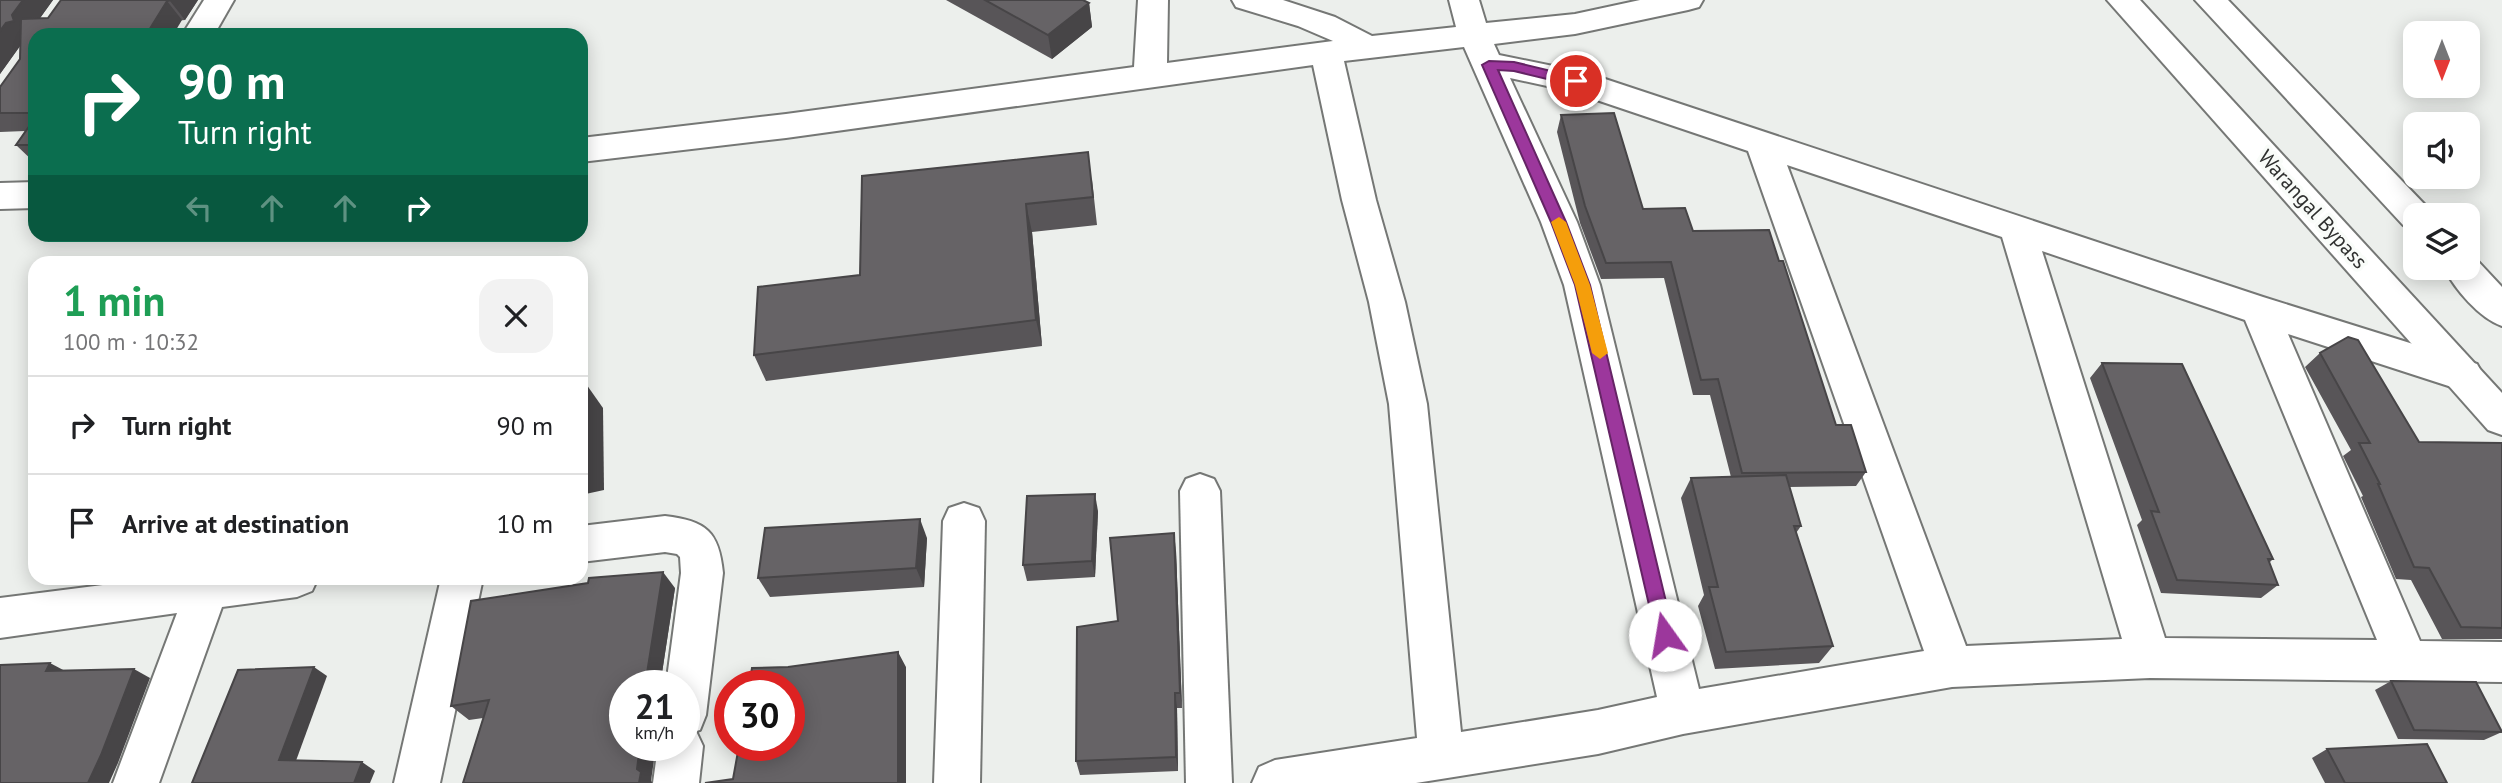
<!DOCTYPE html>
<html lang="en">
<head>
<meta charset="utf-8">
<style>
	:root { --surface:#fff; --page:#f2f2f2; --text:#202124; --muted:#757577; --line:#e0e0e0 }
	body { margin:0; font-family:"PT Sans",sans-serif; background:var(--page); color:var(--text); height:100vh; display:flex; flex-direction:column; font-size:26px; white-space:nowrap }
	* { box-sizing:border-box; margin:0 }
	p { font-size:23px; color:var(--muted) }
	.icon { flex:none; width:38px; height:38px; fill:none; stroke:currentColor; stroke-width:2; stroke-linecap:round; stroke-linejoin:round }
	.map { position:relative; flex:1; overflow:hidden }
	.sheet { position:absolute; left:28px; top:256px; width:560px; height:329px; display:flex; flex-direction:column; background:var(--surface); border-radius:21px; box-shadow:0 4px 18px #0003 }
	.sheet>* { flex:none }
	.hud { position:absolute; left:28px; top:28px; width:560px; height:214px; border-radius:21px; box-shadow:0 4px 18px #0003; background:#0b6e4f; color:#fff; overflow:hidden }
	.needle { width:46px; rotate:180deg }
	.tools { position:absolute; left:2403px; top:21px; display:grid; gap:14px }
	.tools a { display:grid; place-items:center; width:77px; height:77px; border-radius:14px; background:var(--surface); box-shadow:0 4px 18px #0003; font-size:35px }
	.speed { position:absolute; left:609px; top:670px; display:flex; gap:14px; font-size:35px; font-weight:700; text-align:center }
	.speed>* { display:grid; place-content:center; width:91px; height:91px; border-radius:50%; background:var(--surface); box-shadow:0 4px 18px #0003; line-height:1 }
	.speed small { font-size:18px; font-weight:400 }
	.speed .limit { border:10px solid #d22; background:#fff; color:#111 }
	.pin { position:absolute; display:grid; place-items:center; width:60px; height:60px; color:#fff; margin:-30px; border:4px solid #fff; border-radius:50%; box-shadow:0 2px 7px #0007 }
	.me { position:absolute; width:77px; margin:-38px; rotate:347deg; stroke-linejoin:round; filter:drop-shadow(0 0 5px #0008) }
	.turn { display:flex; align-items:center; gap:24px; height:147px; padding:0 35px; font-size:32px }
	.turn .icon { width:91px; height:91px; stroke-width:2.5 }
	.turn b { display:block; font-size:49px; line-height:60px }
	.lanes { display:flex; align-items:center; height:66px; padding:0 35px; background:#0003; justify-content:center; gap:35px; direction:ltr }
	.lanes .off { opacity:.35 }
	.round { display:grid; place-items:center; flex:none; width:74px; height:74px; border-radius:21px; background:var(--page) }
	.summary { display:flex; align-items:center; justify-content:space-between; height:119px; padding:0 35px }
	h1 { font-size:42px; font-weight:700; line-height:52px; color:#1e9e55 }
	ul { padding:0; list-style:none }
	li { display:flex; align-items:center; gap:21px; height:98px; padding:0 35px; border-top:2px solid var(--line) }
	li div { flex:1 }
	li b { display:block; font-size:26px }
	li em { font-style:normal }
	.map>svg:first-child { display:block }
	.lines { fill:none; stroke-linecap:round; stroke-linejoin:round }
	.minor-casing { stroke:#757775; stroke-width:4 }
	.secondary-casing { stroke:#757775; stroke-width:4 }
	.minor { fill:#fff; fill-rule:evenodd }
	.secondary { fill:#fff; fill-rule:evenodd }
	.wall { fill:#585558 }
	.shaded-wall { fill:#474547 }
	.building { fill:#666366; stroke:#474547; stroke-width:2 }
	.route { fill:#9c379c; stroke:#652465; stroke-width:2 }
	.slow { fill:#f59e0b }
	.labels { text-anchor:middle; dominant-baseline:central; stroke-width:7; stroke-linejoin:round; paint-order:stroke }
	.street-label { font-size:21px; fill:#303130; stroke:#f9fcf9 }
</style>
</head>
<body>
<div class="map">
<svg width="2502" height="783" viewBox="0 0 2502 783">
	<rect width="100%" height="100%" fill="#ecefec"/>
	<g class="lines">
		<g class="minor-casing">
			<g id="minor">
				<polygon points="204,0 234,0 214,35 182,35"/>
				<path d="M1138,0H1168L1167,63L1333,41L1298,26L1236,7L1232,0H1283L1335,17L1372,36L1456,27L1449,0H1479L1486,23L1575,14L1640,0H1703L1699,7L1688,10L1575,34L1494,44L1499,55L1587,73L2263,297L2477,364L2483,375L2477,386L2464,391L2288,334L2420,641L2502,642V682L2150,678L1952,687L1683,734L1598,754L1416,783H1252L1259,767L1275,760L1417,738L1389,404L1369,302L1342,200L1313,65L786,138L581,162V138L786,114L1134,67ZM1464,47L1541,222L1564,285L1657,697L1598,710L1461,732L1427,404L1405,302L1376,200L1344,61ZM1510,78L1570,91L1748,151L1924,651L1699,689L1600,285L1577,222ZM1787,165L2002,237L2122,639L1966,646ZM2042,251L2245,320L2377,640L2165,638Z"/>
				<polygon points="35,182 35,208 0,209 0,183"/>
				<polygon points="1200,474 1214,479 1220,491 1232,783 1186,783 1180,491 1186,479"/>
				<polygon points="964,503 979,508 985,521 980,783 934,783 943,521 949,508"/>
				<path d="M665,516C706,521 719,531 723,573L706,715L700,730L696,731L703,746L699,783H653L658,746H684V686H666L681,573L680,557L677,554L665,552L581,562V526Z"/>
				<polygon points="158,578 318,578 312,591 297,597 222,607 159,783 113,783 177,613 0,638 0,598"/>
				<polygon points="441,578 483,578 440,783 394,783"/>
			</g>
		</g>
		<g class="secondary-casing">
			<g id="secondary">
				<polygon points="2107,0 2140,0 2502,393 2502,435 2488,430"/>
				<polygon points="2195,0 2228,0 2427,207 2432,215 2415,215 2415,229 2403,225"/>
				<path d="M2468,256L2475,258L2502,287V326C2479,318 2455,289 2444,268H2468Z"/>
			</g>
		</g>
		<use href="#minor" class="minor"/>
		<use href="#secondary" class="secondary"/>
	</g>
	<g class="wall">
		<polygon points="0,0 53,0 40,18 48,18 61,0 198,0 185,20 35,35 35,163 16,145 25,131 0,132 0,113 20,59 20,46 0,74"/>
		<polygon points="946,0 1083,0 1089,3 1092,27 1052,59"/>
		<polygon points="1561,115 1643,209 1693,231 1779,261 1836,425 1866,472 1856,486 1789,487 1801,526 1796,533 1833,646 1819,663 1715,669 1698,606 1704,595 1681,498 1691,478 1731,477 1710,395 1693,395 1664,278 1601,279 1580,223 1557,132"/>
		<polygon points="862,176 1092,180 1097,225 1032,232 1042,346 766,381 754,355 860,275"/>
		<polygon points="2320,353 2419,442 2502,443 2502,639 2442,639 2411,580 2396,579 2361,497 2363,496 2343,456 2351,450 2305,367"/>
		<polygon points="2102,363 2273,559 2269,563 2278,585 2261,598 2161,593 2137,525 2142,520 2090,378"/>
		<polygon points="1098,511 1095,577 1027,581 1023,565"/>
		<polygon points="927,538 924,587 770,597 758,578"/>
		<polygon points="1176,551 1182,708 1177,708 1178,771 1080,775 1076,761 1118,621"/>
		<polygon points="675,588 660,686 625,686 651,781 652,783 463,783 483,718 469,720 451,706"/>
		<polygon points="2391,681 2502,732 2484,740 2398,739 2375,690"/>
		<polygon points="2327,749 2447,783 2325,783 2312,758"/>
	</g>
	<g class="shaded-wall">
		<polygon points="23,0 53,0 0,74 0,31"/>
		<polygon points="171,0 198,0 185,20 170,1"/>
		<polygon points="167,1 182,20 173,35 146,35"/>
		<polygon points="1089,3 1092,27 1052,59 1048,35"/>
		<polygon points="1026,204 1032,232 1042,346 1036,320"/>
		<polygon points="584,381 603,408 604,490 581,495"/>
		<polygon points="1095,494 1098,511 1095,577 1092,561"/>
		<polygon points="920,519 927,538 924,587 916,568"/>
		<polygon points="1174,533 1176,551 1182,708 1180,693"/>
		<polygon points="663,572 675,588 660,686 645,686"/>
		<polygon points="898,652 906,667 906,783 898,783"/>
		<polygon points="50,663 67,672 46,671"/>
		<polygon points="314,667 327,676 293,769 279,760"/>
		<polygon points="134,669 150,678 118,763 109,783 88,783"/>
		<polygon points="1175,693 1177,708 1178,771 1176,757"/>
		<polygon points="640,746 656,746 651,781 652,783 639,783 637,769"/>
		<polygon points="362,762 375,771 370,783 354,783"/>
	</g>
	<g class="building">
		<polygon points="0,0 23,0 12,15 14,21 6,23 0,31"/>
		<polygon points="61,0 171,0 167,1 146,35 35,35 35,113 0,113 0,87 20,59 21,19 48,18"/>
		<polygon points="985,0 1083,0 1089,3 1048,35"/>
		<polygon points="1614,113 1643,209 1685,208 1693,231 1769,230 1779,261 1783,261 1836,425 1851,425 1866,472 1742,473 1718,379 1701,380 1671,262 1606,263 1585,206 1561,115"/>
		<polygon points="35,118 35,145 16,145"/>
		<polygon points="1088,152 1093,197 1026,204 1036,320 754,355 758,287 860,275 862,176"/>
		<polygon points="2348,337 2358,340 2419,442 2502,443 2502,628 2461,627 2429,568 2414,567 2378,484 2380,484 2359,443 2370,443 2320,353"/>
		<polygon points="2102,363 2182,364 2273,559 2268,559 2278,585 2177,580 2151,511 2159,512"/>
		<polygon points="581,381 584,381 584,463 581,464"/>
		<polygon points="1786,475 1801,526 1794,526 1833,646 1726,652 1709,587 1718,587 1691,478"/>
		<polygon points="1095,494 1092,561 1023,565 1027,496"/>
		<polygon points="920,519 916,568 758,578 765,528"/>
		<polygon points="1174,533 1180,693 1175,693 1176,757 1076,761 1077,627 1118,621 1110,538"/>
		<polygon points="663,572 645,686 625,686 625,746 640,746 637,769 641,772 639,783 463,783 489,700 451,706 471,601 588,583 589,578"/>
		<polygon points="898,652 898,783 705,783 733,779 739,746 789,746 789,686 749,686 752,668 788,667"/>
		<polygon points="50,663 46,671 134,669 101,755 88,783 0,783 0,665"/>
		<polygon points="314,667 279,760 362,762 354,783 192,783 238,670"/>
		<polygon points="2391,681 2476,682 2502,732 2414,730"/>
		<polygon points="2427,744 2447,783 2345,783 2327,749"/>
	</g>
	<polygon class="route" points="1489,61 1514,62 1576,77 1583,81 1576,86 1514,71 1498,70 1566,222 1590,285 1674,635 1671,640 1665,643 1659,640 1656,635 1575,285 1551,222 1482,65"/>
	<polygon class="slow" points="1559,217 1566,222 1590,285 1608,353 1600,359 1592,353 1575,285 1551,222"/>
	<g class="labels">
		<g class="street-label">
			<text transform="translate(2313 209) rotate(48)">Warangal Bypass</text>
		</g>
	</g>
</svg>
<div class="tools">
<a><svg class="needle" viewBox="-14 -14 28 28"><path d="M0-13l5 13h-10z" fill="#e53935"/><path d="M0 13l5-13h-10z" fill="#757577"/></svg></a>
<a><svg class="icon" aria-label="sound" viewBox="0 0 24 24"><path d="M4 9h4l5-4v14l-5-4H4zM17 9q2 3 0 6"/></svg></a>
<a><svg class="icon" aria-label="layers" viewBox="0 0 24 24"><path d="M12 4l9 5-9 5-9-5zM3 14l9 5 9-5"/></svg></a>
</div>
<div class="speed"><div>21<small>km/h</small></div><div class="limit">30</div></div>
<div class="pin" style="left:1576px;top:81px;background:#d93025"><svg class="icon" aria-label="arrive" viewBox="0 0 24 24"><path d="M6 21V4h12l-3 4 3 4H6"/></svg></div>
<svg class="me" style="left:1665px;top:635px" viewBox="-20 -20 40 40"><circle r="19" fill="#fff"/><path d="M0-13L10 11 0 6-10 11z" fill="#9c379c"/></svg>
<div class="hud">
<div class="turn"><svg class="icon" aria-label="right" viewBox="0 0 24 24"><path d="M7 20v-9h11M14 6l5 5-5 5"/></svg><div><b>90 m</b>Turn right</div></div>
<div class="lanes"><svg class="icon off" aria-label="left" viewBox="0 0 24 24"><path d="M17 20v-9H6M10 6l-5 5 5 5"/></svg><svg class="icon off" aria-label="ahead" viewBox="0 0 24 24"><path d="M12 20V5M6 11l6-6 6 6"/></svg><svg class="icon off" aria-label="ahead" viewBox="0 0 24 24"><path d="M12 20V5M6 11l6-6 6 6"/></svg><svg class="icon" aria-label="right" viewBox="0 0 24 24"><path d="M7 20v-9h11M14 6l5 5-5 5"/></svg></div>
</div>
<section class="sheet">
<div class="summary"><div><h1>1 min</h1><p>100 m · 10:32</p></div><a class="round"><svg class="icon" aria-label="close" viewBox="0 0 24 24"><path d="M6 6l12 12M18 6L6 18"/></svg></a></div>
<ul>
<li><svg class="icon" aria-label="right" viewBox="0 0 24 24"><path d="M7 20v-9h11M14 6l5 5-5 5"/></svg><div><b>Turn right</b></div><em>90 m</em></li>
<li><svg class="icon" aria-label="arrive" viewBox="0 0 24 24"><path d="M6 21V4h12l-3 4 3 4H6"/></svg><div><b>Arrive at destination</b></div><em>10 m</em></li>
</ul>
</section>
</div>
</body>
</html>
